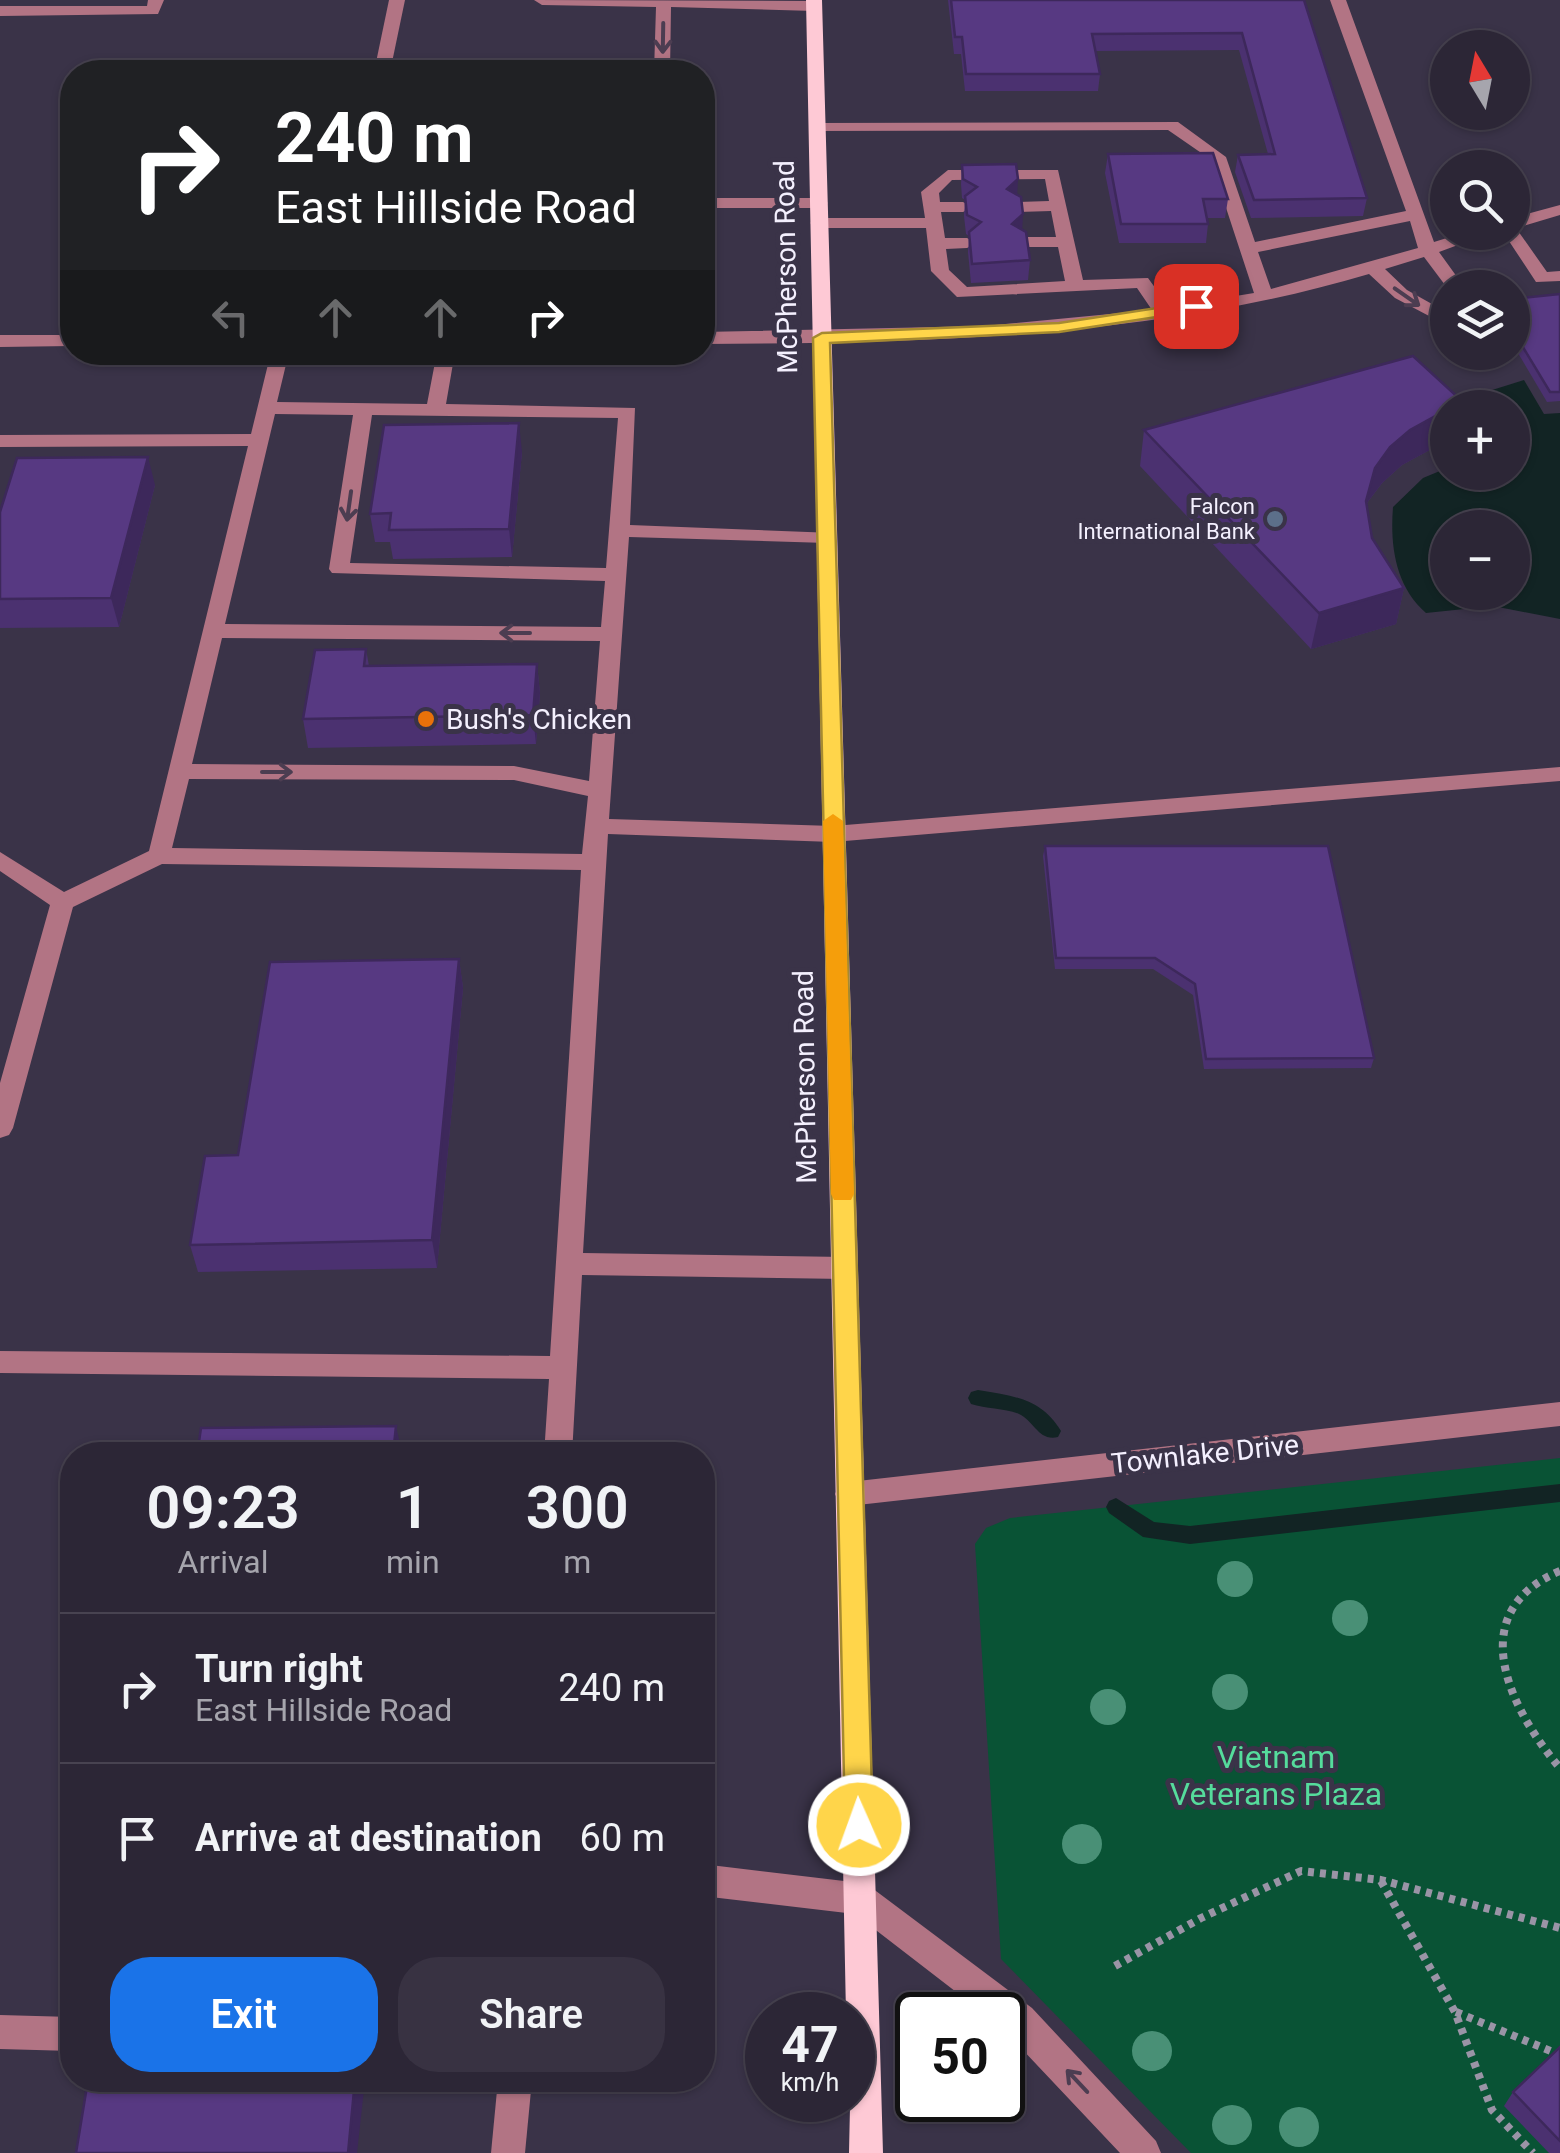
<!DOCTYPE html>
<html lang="en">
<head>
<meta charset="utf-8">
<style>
	:root { --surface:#2c2636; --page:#383242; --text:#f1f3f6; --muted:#a6a5ad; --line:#484351; --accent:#1a73e8 }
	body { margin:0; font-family:Roboto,sans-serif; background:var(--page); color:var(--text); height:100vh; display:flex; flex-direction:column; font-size:38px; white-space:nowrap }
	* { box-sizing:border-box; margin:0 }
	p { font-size:32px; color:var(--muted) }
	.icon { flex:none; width:55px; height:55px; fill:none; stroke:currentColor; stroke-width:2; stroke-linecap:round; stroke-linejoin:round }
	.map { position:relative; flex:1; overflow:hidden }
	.drawer { position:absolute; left:60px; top:1442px; width:655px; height:650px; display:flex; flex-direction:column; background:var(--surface); border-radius:40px; box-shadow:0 2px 8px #0004,0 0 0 2px var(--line) }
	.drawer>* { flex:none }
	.guide { position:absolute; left:60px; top:60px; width:655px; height:305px; border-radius:40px; box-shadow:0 2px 8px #0004,0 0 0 2px var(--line); background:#202124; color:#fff; overflow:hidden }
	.needle { width:65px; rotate:350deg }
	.buttons { position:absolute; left:1430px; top:30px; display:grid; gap:20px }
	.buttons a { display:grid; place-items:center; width:100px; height:100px; border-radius:50%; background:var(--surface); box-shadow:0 2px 8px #0004,0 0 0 2px var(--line); font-size:50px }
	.speed { position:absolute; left:745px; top:1992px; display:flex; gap:20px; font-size:50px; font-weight:700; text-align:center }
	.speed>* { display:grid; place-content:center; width:130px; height:130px; border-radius:50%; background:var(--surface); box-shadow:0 2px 8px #0004,0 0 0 2px var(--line); line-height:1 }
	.speed small { font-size:25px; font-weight:400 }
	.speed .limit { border:5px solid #111; border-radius:15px; background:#fff; color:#111 }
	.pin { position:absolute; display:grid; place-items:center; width:85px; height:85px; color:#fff; margin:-42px; border-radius:20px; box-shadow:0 5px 15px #0006 }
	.me { position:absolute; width:110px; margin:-55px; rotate:358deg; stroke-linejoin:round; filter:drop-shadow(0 0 8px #0008) }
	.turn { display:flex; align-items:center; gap:35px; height:210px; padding:0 50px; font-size:45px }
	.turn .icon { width:130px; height:130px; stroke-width:2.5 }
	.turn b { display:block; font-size:70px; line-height:85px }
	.lanes { display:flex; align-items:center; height:95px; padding:0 50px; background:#0003; justify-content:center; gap:50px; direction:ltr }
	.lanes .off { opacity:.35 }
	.eta { display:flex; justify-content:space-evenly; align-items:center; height:170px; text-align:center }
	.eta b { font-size:60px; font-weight:600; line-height:70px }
	.action { display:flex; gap:20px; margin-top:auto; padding:20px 50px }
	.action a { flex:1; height:115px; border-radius:40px; background:var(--accent); color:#fff; font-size:40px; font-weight:600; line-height:115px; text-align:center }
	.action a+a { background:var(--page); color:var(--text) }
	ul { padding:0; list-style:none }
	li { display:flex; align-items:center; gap:30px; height:150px; padding:0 50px; border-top:2px solid var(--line) }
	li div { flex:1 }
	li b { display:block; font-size:38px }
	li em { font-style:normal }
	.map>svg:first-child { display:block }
	.green { fill:#095335 }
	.water { fill:#122424; fill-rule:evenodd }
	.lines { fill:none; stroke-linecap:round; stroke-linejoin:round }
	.stream { fill:#122424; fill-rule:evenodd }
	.path { stroke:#9a94a6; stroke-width:8; stroke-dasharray:6 6; stroke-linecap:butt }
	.minor { fill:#b27484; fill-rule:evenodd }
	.major { fill:#fec9d5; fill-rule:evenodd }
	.tree { fill:#499076 }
	.wall { fill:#4b3170 }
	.shaded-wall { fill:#3d285b }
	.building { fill:#573982; stroke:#3d285b; stroke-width:2.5 }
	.oneway { stroke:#4c3d51 }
	.route { fill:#ffd54a; stroke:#a68a30; stroke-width:2.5 }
	.slow { fill:#f59e0b }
	.service-dot { fill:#5c6f8a; stroke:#3a3348; stroke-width:4 }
	.food-dot { fill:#e8710a; stroke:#3a3348; stroke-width:4 }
	.labels { text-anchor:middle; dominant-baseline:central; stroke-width:10; stroke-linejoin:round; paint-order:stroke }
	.far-poi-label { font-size:22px; fill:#f4f0fe; stroke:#3a3348; text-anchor:end }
	.street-label { font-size:28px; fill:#f4f0fe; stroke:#3a3348 }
	.poi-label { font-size:28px; fill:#f4f0fe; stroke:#3a3348; text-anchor:start }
	.near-park-label { font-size:32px; fill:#55dc9c; stroke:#3a3348 }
</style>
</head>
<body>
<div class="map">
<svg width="1560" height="2153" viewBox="0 0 1560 2153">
	<rect width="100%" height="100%" fill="#3a3348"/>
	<polygon class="green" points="1560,1458 1560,2153 1191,2153 1001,1959 975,1544 986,1528 1010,1518"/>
	<path class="water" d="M1524,380L1544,414L1560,413V619L1493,606L1426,613C1395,586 1390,545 1393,507L1423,478L1447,468L1448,472H1512V408L1485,407L1493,401L1489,391ZM1448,528H1512V592H1448Z"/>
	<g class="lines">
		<g class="stream">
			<path d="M978,1390C1013,1396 1041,1398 1061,1431L1058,1437C1039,1442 1034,1421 1019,1414C1005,1408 986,1409 971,1404L968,1398L971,1392Z"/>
			<polygon points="1560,1484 1560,1502 1190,1544 1143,1537 1109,1513 1106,1507 1109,1501 1116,1498 1154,1522 1190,1526"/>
		</g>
		<g class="path">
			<path d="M1560,1571C1462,1612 1509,1708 1560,1768"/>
			<polyline points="1381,1881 1455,2012 1492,2110 1533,2153"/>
			<polyline points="1115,1966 1201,1918 1301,1871 1381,1880 1560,1928"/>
			<polyline points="1456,2012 1553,2052 1560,2060"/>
		</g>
		<g class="minor">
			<polygon points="148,0 164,0 158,14 0,16 0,6 147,6"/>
			<polygon points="389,0 405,0 390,72 374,72"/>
			<polygon points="534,0 814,1 822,6 814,11 671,7 670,72 654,72 656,7 542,5"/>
			<path d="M1330,0H1346L1434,242L1466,232H1493L1439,252L1465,288L1448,289L1424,257L1385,269L1407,290L1448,313V326L1395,298L1369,274C1153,338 927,343 702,344V332L985,326L1152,310L1137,288L957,297L931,271L926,228H819L810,223L819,218H925L921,192L948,170H1058L1083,280L1148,278L1169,307L1254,293L1210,159L1168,130L813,131L811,128L819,123L1178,122L1226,157L1255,242L1406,211ZM1045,179L1049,201L1018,202L1009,207L1018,212L1051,211L1056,237H1023L1014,242L1023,247H1058L1065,281L967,287L949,270L946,249L967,248L976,243L967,238H945L941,212H963L972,207L963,202H940L939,193L952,180ZM1410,221L1418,248L1271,289L1258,252Z"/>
			<polygon points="702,198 819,198 828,203 819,208 702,208"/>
			<polygon points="1560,205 1560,215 1516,228 1547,272 1560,271 1560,281 1536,282 1503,232 1512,232 1512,218"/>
			<polygon points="0,335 72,335 72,346 0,347"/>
			<path d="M271,352H289L277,402L427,404L437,352H455L446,404L635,408L630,525L834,533L837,537L827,543L629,537L609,819L833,826L1560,767V781L833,842L608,834L583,1253L845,1257L854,1260L858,1268L854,1276L845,1279L582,1275L572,1455H544L549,1379L0,1373V1351L550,1356L581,870L162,864L73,907L13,1128L9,1135L0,1138V1083L50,905L0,871V852L64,892L149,851L248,446L0,447V435L251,434ZM275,414L353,415L329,569L332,573L605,581L601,627L225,624ZM372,415L618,418L606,568L350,563ZM222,638L600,641L589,781L514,766L192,764ZM189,779L514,780L588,796L582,854L172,848Z"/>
			<polygon points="1560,1402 1560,1426 849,1506 839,1503 835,1494 839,1485 849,1482"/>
			<polygon points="702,1864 861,1883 872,1888 1032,2008 1156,2141 1161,2153 1120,2153 1002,2028 1002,2015 986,2015 855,1914 702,1896"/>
			<polygon points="0,2015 72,2017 72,2051 0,2049"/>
			<polygon points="498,2080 532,2080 525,2153 491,2153"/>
		</g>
		<polygon class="major" points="806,0 822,0 883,2153 849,2153 852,2015 846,2015"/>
	</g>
	<g class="tree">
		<circle cx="1235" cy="1579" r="18"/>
		<circle cx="1350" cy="1618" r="18"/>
		<circle cx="1230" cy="1692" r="18"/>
		<circle cx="1108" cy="1707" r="18"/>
		<circle cx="1082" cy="1844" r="20"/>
		<circle cx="1152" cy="2051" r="20"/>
		<circle cx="1232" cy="2125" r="20"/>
		<circle cx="1299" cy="2127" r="20"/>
	</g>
	<g class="wall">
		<polygon points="948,0 1304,0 1367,198 1363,216 1251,218 1235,172 1238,155 1268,154 1239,50 1095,51 1100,74 1098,91 965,91 961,54 954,54"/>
		<polygon points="1108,154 1228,199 1225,218 1207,218 1208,224 1206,243 1119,243 1105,173"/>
		<polygon points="962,165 1017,195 1022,230 1030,260 1028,280 971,283 968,252 969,236 966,234 964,216 965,200 962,198 961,184"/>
		<polygon points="1560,294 1560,401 1547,402 1512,343 1512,299"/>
		<polygon points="1462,401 1461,408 1448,408 1448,440 1402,465 1382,483 1367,503 1372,538 1404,588 1396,624 1311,649 1140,466 1144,430"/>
		<polygon points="522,452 512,557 393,559 390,542 375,542 370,514"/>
		<polygon points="155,485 119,627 0,628 0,512"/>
		<polygon points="366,649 369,666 537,664 540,693 536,744 308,748 303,719"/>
		<polygon points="1045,846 1374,1058 1371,1068 1204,1069 1193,995 1153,969 1055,969 1043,856"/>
		<polygon points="459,959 463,988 437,1268 198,1272 190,1245 238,1155"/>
		<polygon points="1560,2047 1560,2153 1549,2153 1504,2106 1513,2092"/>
	</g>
	<g class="shaded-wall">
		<polygon points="1018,179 1017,199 1007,189"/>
		<polygon points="1023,214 1022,234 1012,224"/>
		<polygon points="1448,409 1448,440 1402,465 1382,483 1367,503 1358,537 1375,468 1390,447 1410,430"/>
		<polygon points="519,423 522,452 512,557 509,529"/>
		<polygon points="148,457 155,485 119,627 111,598"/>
		<polygon points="1404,588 1396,624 1311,649 1319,613"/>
		<polygon points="537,664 540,693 536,744 533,715"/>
		<polygon points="459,959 463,988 437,1268 432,1240"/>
		<polygon points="396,1426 402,1452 402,1455 393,1455"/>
		<polygon points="355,2080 365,2080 357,2153 348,2153"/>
	</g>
	<g class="building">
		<polygon points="951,0 1304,0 1367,198 1254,200 1238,155 1275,154 1242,33 1092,34 1100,74 966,74 962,37 955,37"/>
		<polygon points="1213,153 1228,199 1203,199 1208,224 1121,224 1108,154"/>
		<polygon points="1016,164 1018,179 1007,189 1021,197 1023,214 1012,224 1026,232 1030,260 972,264 969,232 981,222 967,215 965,196 977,187 963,179 962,165"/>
		<polygon points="1560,294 1560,392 1550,392 1512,329 1512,299"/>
		<polygon points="1413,356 1462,401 1451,408 1448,408 1448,409 1410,430 1390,447 1375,468 1366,501 1372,538 1404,588 1319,613 1144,430"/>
		<polygon points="519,423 509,529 389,530 391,513 370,514 384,425"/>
		<polygon points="148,457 111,598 0,599 0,512 17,458"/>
		<polygon points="366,649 364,666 537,664 533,715 303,719 315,650"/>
		<polygon points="1045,846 1328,846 1374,1058 1206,1059 1195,984 1155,958 1056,958"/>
		<polygon points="459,959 432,1240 190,1245 205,1156 238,1155 270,962"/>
		<polygon points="396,1426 393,1455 197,1455 201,1428"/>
		<polygon points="1560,2047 1560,2141 1513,2092"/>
		<polygon points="88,2080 355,2080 348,2153 76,2153"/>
	</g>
	<defs><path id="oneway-shaft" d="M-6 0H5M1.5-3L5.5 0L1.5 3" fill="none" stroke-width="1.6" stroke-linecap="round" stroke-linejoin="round" transform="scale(2.5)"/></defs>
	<g class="oneway">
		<use href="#oneway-shaft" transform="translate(663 38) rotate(91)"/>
		<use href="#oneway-shaft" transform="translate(1407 297) rotate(35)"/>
		<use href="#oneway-shaft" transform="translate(349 506) rotate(98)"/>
		<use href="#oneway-shaft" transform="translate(515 633) rotate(-180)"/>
		<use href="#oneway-shaft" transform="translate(277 772)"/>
		<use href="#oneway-shaft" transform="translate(1077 2081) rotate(-133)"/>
	</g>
	<polygon class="route" points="1196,302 1205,306 1202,310 1059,332 830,343 873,1825 869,1835 859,1839 849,1835 845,1825 813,338 822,333 1059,323"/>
	<polygon class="slow" points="833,814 843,821 854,1194 851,1200 834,1200 831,1194 823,821"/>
	<circle class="service-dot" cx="1275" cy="519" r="10"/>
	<circle class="food-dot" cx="426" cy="719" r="10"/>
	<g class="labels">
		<g class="far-poi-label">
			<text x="1255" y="506">Falcon<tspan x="1255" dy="25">International Bank</tspan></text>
		</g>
		<g class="street-label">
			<text transform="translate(786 267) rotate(-91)">McPherson Road</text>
			<text transform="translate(805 1077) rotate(-91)">McPherson Road</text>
			<text transform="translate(1205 1454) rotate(-6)">Townlake Drive</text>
		</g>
		<g class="poi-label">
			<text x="446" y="719">Bush's Chicken</text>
		</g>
		<g class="near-park-label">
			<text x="1276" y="1757">Vietnam<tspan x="1276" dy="37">Veterans Plaza</tspan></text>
		</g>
	</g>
</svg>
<div class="buttons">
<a><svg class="needle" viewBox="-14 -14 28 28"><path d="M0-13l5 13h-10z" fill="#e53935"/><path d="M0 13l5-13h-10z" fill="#a6a5ad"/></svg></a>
<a><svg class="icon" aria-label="search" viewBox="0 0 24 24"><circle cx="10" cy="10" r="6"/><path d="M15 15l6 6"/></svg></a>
<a><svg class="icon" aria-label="layers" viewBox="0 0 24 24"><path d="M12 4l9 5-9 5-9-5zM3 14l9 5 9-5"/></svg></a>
<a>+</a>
<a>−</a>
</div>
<div class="speed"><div>47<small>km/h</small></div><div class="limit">50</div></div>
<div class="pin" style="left:1196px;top:306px;background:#d93025"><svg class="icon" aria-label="arrive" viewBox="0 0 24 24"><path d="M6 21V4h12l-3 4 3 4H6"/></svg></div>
<svg class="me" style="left:859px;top:1825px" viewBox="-20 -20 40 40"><circle r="17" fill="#ffd54a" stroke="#fff" stroke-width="3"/><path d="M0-11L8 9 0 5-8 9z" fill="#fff"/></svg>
<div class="guide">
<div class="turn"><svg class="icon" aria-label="right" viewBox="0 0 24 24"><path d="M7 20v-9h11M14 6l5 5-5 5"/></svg><div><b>240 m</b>East Hillside Road</div></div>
<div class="lanes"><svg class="icon off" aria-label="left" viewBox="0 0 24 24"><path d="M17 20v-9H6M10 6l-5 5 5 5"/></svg><svg class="icon off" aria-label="ahead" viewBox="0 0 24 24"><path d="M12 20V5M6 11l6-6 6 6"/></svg><svg class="icon off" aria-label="ahead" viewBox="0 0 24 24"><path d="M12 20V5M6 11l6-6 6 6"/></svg><svg class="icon" aria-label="right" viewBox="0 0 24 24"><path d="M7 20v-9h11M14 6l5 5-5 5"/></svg></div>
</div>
<section class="drawer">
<div class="eta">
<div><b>09:23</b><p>Arrival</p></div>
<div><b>1</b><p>min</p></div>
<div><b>300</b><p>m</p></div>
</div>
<ul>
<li><svg class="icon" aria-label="right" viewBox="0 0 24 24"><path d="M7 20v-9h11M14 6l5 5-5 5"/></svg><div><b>Turn right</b><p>East Hillside Road</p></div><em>240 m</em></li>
<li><svg class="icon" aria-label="arrive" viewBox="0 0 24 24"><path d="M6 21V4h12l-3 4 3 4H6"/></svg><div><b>Arrive at destination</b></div><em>60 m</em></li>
</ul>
<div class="action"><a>Exit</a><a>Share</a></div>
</section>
</div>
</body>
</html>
